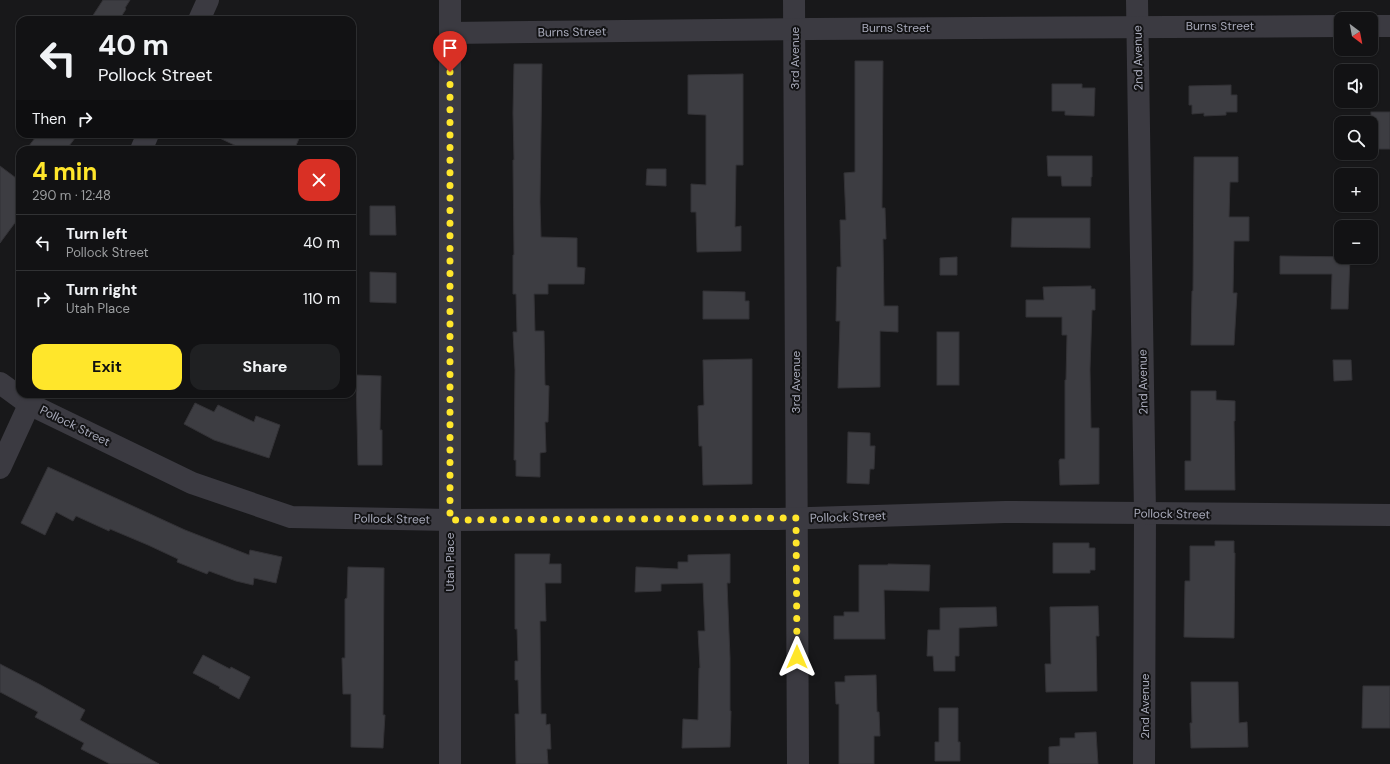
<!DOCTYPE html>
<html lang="en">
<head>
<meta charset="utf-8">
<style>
	:root { --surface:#121214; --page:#1f2022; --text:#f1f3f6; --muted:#9c9ea0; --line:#313234; --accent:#ffe62b }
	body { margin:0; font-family:"DM Sans",sans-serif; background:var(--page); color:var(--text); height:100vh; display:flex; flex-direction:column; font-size:15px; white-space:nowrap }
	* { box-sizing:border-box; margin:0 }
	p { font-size:13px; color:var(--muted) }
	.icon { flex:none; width:22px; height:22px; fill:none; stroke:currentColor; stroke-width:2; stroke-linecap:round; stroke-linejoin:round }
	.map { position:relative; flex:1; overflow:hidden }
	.drawer { position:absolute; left:16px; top:146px; width:340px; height:252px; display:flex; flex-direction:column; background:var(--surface); border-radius:12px; box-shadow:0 1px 3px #0004,0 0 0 1px var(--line) }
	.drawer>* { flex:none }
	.top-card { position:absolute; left:16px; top:16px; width:340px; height:122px; border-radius:12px; box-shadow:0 1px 3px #0004,0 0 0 1px var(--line); background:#121214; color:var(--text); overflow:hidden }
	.needle { width:26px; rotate:148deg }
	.tools { position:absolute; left:1334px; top:12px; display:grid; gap:8px }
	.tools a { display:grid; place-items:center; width:44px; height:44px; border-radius:8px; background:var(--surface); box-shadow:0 1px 3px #0004,0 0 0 1px var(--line); font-size:20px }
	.pin { position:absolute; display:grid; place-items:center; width:34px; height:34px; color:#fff; margin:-41px -17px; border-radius:50% 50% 50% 0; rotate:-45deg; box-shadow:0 0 4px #0007 }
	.pin .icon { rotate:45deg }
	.me { position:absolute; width:44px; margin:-22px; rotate:0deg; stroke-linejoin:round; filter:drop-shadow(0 0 3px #0008) }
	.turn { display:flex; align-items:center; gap:14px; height:84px; padding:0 16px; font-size:18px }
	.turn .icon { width:52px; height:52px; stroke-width:2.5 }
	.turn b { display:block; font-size:28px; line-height:34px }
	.then { display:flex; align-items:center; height:38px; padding:0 16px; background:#0003; gap:8px; font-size:15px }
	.round { display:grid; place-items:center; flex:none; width:42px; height:42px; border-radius:12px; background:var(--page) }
	.summary { display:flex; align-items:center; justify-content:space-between; height:68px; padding:0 16px }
	h1 { font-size:24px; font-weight:700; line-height:30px; color:var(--accent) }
	.button { display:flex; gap:8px; margin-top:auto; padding:8px 16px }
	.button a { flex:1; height:46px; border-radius:12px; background:var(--accent); color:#111; font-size:16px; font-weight:700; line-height:46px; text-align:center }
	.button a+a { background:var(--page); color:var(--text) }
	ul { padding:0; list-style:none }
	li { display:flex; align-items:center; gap:12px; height:56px; padding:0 16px; border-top:1px solid var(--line) }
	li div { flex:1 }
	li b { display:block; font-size:15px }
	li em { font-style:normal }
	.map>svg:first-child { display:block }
	.building { fill:#3d3d42; stroke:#333236 }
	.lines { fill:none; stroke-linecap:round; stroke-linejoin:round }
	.minor { stroke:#3b3a41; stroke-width:22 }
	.route { stroke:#ffe62b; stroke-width:7; stroke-dasharray:0 12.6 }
	.labels { text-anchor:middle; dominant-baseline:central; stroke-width:4; stroke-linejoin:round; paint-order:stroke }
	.street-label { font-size:12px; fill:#a9abbb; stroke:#131315 }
</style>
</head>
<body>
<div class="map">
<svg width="1390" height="764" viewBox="0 0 1390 764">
	<rect width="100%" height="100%" fill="#18181a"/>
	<g class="building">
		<polygon points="103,0 130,0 125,8 126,9 119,20 90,20"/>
		<polygon points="855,61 883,61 882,208 885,208 886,239 883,239 884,306 898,306 898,332 880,331 880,387 838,388 840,321 836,321 837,267 841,267 840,220 846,220 844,173 855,172"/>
		<polygon points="514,64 542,64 540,202 541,237 577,238 577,267 585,268 584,284 548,284 548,294 534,294 535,331 544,331 545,385 549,386 548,422 545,422 546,452 540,453 540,477 516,476 516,460 514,460 515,370 513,332 517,332 516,294 513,294 513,255 514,255 513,160 514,160 513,113"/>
		<polygon points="743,74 743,165 736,165 735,227 741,226 741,251 697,252 696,212 691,212 691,184 706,185 706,115 688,114 688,75"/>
		<polygon points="1052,84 1082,84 1082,88 1095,88 1094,116 1065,115 1065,111 1052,111"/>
		<polygon points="1231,85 1231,95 1237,95 1237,112 1226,112 1226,115 1204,116 1204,113 1192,114 1192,105 1189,105 1189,86"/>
		<rect x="1371" y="112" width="19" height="37"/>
		<polygon points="38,134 78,134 66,150 26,150"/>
		<polygon points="211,134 301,134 294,150 245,150"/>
		<polygon points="1047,156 1092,156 1092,177 1091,177 1091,186 1062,186 1061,176 1048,176"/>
		<polygon points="1194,157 1238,157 1238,182 1230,182 1229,217 1249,217 1249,241 1234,241 1233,293 1237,293 1234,345 1191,345 1192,291 1193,291"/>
		<polygon points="0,166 20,181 20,216 0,243"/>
		<polygon points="647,169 666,169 666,186 646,185"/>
		<polygon points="370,206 395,206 396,235 370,235"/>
		<polygon points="1012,218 1090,218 1090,248 1011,247"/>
		<polygon points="1280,256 1350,257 1348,309 1331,309 1332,274 1280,274"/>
		<polygon points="957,257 957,275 940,275 940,258"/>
		<polygon points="370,272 396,273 396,303 370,302"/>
		<polygon points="1091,286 1091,289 1095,289 1095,310 1092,310 1090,369 1091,428 1099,428 1099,484 1060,485 1059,461 1060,459 1065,459 1065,380 1066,380 1067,335 1062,335 1062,317 1026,317 1026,300 1044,300 1043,287"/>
		<polygon points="703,291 745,292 745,301 749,301 749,319 703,319"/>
		<rect x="937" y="332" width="22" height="53"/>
		<polygon points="752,359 752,484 703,485 702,446 699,446 698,406 704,405 703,360"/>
		<polygon points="1333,360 1351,360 1352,380 1334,381"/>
		<polygon points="356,375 381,376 380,430 382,430 382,465 358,465"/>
		<polygon points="1191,391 1216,391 1216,400 1235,401 1235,421 1234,421 1235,490 1185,490 1185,461 1191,461"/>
		<polygon points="195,403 214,412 218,405 254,422 256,416 280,425 269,458 214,440 184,424"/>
		<polygon points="848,432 870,433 870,446 875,446 874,469 870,469 869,484 847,483"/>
		<polygon points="48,467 185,530 249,555 250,550 282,557 276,583 254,578 253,585 236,581 209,571 207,574 177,562 178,559 148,545 110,529 109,531 76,516 73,521 56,512 45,535 21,523"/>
		<polygon points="1215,541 1234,541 1234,553 1235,553 1234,638 1184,637 1185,581 1190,581 1190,546 1215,546"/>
		<polygon points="1053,543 1089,543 1089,548 1095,548 1095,570 1090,570 1090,573 1053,573"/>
		<polygon points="515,554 550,554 549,564 561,564 561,583 545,583 546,621 540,621 541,714 546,714 546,725 550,724 551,749 547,749 548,764 516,764 515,714 519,714 518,680 515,680 515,661 518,661 517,629 515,629"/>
		<polygon points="730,554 730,583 727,583 730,658 730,711 731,711 730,747 682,748 683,719 698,720 699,668 700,668 698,631 705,631 703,583 661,584 661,591 635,592 636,567 678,569 678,562 688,562 688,555"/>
		<polygon points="888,564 930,565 929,591 884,590 885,639 834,639 834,616 844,616 844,612 859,612 859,565 888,565"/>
		<polygon points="348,567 384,568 383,715 385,715 383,748 351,747 351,694 343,694 342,658 345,658 345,599 347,598"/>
		<polygon points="1098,606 1099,636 1096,636 1097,691 1046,692 1045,664 1051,664 1050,607"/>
		<polygon points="996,607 997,626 959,628 959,656 955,656 955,671 934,671 933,656 927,656 928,630 940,630 940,608"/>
		<polygon points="203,655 230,669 231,667 250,677 239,699 219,688 220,687 193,673"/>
		<polygon points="0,664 39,684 85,710 80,720 159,764 110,764 81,749 84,743 35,717 38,712 0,692"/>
		<polygon points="876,675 877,712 879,712 880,736 874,736 874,764 839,764 839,704 836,704 835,682 845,682 845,676"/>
		<polygon points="1191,682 1238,682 1239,723 1247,722 1248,747 1191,748 1190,723 1192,723"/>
		<polygon points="1363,686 1390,686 1390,728 1362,728"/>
		<polygon points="939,708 958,708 958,742 960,742 960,761 935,761 935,742 939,742"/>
		<polygon points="1096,732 1098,764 1049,764 1049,747 1060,746 1060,738 1075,738 1075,733"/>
	</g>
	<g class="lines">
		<g class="minor">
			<polyline points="794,0 798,764"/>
			<polyline points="1137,0 1145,514 1144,764"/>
			<polyline points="199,20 208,0"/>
			<polyline points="1371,26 1390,26"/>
			<polyline points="450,33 813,29 1341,26"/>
			<polyline points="141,150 148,134"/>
			<polyline points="0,383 29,404 192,483 291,517 450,520 778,519 1005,512 1390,515"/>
			<polyline points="0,468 34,394"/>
			<polyline points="450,764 450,0"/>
		</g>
	</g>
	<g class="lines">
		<polyline class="route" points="450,72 450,520 796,518 797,657"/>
	</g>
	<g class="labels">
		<g class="street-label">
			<text x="1220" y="26">Burns Street</text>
			<text x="896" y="28">Burns Street</text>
			<text transform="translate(572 32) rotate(-1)">Burns Street</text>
			<text transform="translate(795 58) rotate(-90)">3rd Avenue</text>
			<text transform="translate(1138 58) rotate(-91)">2nd Avenue</text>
			<text transform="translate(796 382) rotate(-90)">3rd Avenue</text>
			<text transform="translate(1143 382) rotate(-91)">2nd Avenue</text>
			<text transform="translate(75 426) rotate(26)">Pollock Street</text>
			<text transform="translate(1172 514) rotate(1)">Pollock Street</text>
			<text transform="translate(848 517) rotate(-2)">Pollock Street</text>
			<text transform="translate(392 519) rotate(1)">Pollock Street</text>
			<text transform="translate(450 562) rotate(-90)">Utah Place</text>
			<text transform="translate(1145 706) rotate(-90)">2nd Avenue</text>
		</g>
	</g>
</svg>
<div class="tools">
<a><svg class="needle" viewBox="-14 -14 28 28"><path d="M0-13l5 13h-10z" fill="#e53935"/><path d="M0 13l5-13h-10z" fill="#9c9ea0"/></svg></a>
<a><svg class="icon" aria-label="sound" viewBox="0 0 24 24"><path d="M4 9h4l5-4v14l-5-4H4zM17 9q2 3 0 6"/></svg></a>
<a><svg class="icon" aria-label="search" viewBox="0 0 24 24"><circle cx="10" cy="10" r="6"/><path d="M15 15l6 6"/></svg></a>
<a>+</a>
<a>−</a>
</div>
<div class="pin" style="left:450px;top:72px;background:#d93025"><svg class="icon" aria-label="arrive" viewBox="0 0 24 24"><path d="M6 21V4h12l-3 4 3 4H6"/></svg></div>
<svg class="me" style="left:797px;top:657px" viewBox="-20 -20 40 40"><path d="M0-17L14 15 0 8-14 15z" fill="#ffe62b" stroke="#fff" stroke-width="4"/></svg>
<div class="top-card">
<div class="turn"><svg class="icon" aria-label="left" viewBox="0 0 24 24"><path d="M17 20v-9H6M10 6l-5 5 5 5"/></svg><div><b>40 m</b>Pollock Street</div></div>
<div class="then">Then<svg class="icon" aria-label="right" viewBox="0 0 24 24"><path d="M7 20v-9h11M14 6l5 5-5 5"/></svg></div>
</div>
<section class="drawer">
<div class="summary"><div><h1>4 min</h1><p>290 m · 12:48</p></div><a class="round" style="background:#d93025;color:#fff"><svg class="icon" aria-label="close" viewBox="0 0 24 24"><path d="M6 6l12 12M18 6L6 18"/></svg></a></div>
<ul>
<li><svg class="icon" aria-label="left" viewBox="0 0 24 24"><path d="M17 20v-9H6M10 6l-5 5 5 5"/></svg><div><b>Turn left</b><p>Pollock Street</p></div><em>40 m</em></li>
<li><svg class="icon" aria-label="right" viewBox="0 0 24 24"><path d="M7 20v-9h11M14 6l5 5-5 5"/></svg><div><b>Turn right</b><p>Utah Place</p></div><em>110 m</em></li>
</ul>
<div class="button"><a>Exit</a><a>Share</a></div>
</section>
</div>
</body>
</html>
